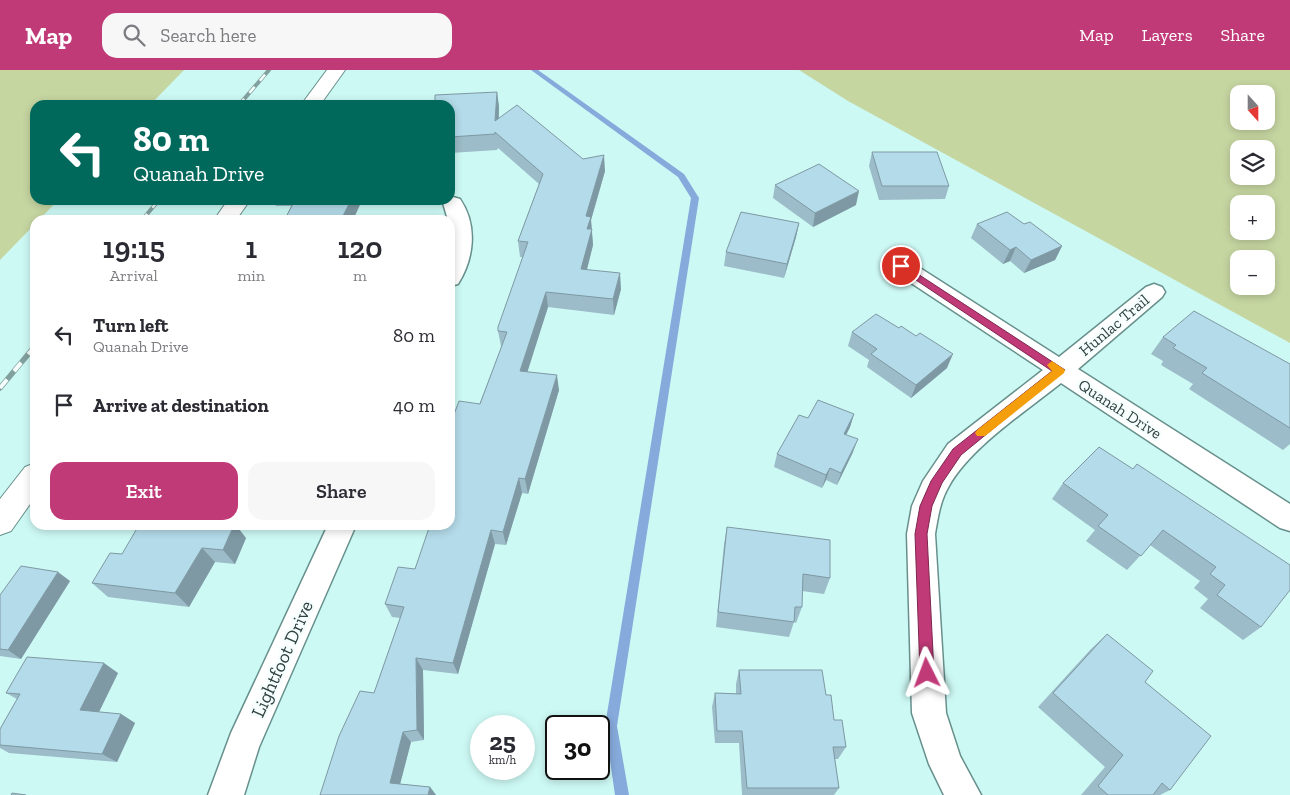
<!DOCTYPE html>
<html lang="en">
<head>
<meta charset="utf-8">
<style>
	:root { --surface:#fff; --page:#f7f7f7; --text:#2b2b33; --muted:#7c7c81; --accent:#c13a78 }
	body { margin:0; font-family:"Zilla Slab",serif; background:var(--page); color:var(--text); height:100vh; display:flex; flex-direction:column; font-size:19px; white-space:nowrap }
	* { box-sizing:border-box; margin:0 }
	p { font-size:16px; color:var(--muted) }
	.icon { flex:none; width:28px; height:28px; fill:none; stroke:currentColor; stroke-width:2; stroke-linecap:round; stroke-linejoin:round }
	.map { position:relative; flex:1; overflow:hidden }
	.side { position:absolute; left:30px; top:145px; width:425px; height:315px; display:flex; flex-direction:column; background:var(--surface); border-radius:15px; box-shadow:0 2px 8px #0003 }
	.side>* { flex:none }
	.guide { position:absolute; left:30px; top:30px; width:425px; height:105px; border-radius:15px; box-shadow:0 2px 8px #0003; background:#00695c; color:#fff; overflow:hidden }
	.needle { width:32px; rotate:159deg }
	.tools { position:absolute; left:1230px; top:15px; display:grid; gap:10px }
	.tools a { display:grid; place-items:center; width:45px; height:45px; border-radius:10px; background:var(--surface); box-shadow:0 2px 8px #0003; font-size:25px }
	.speed { position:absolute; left:470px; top:645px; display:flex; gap:10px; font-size:25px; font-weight:700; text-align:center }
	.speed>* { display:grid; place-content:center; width:65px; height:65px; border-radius:50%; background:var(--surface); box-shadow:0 2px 8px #0003; line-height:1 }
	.speed small { font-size:12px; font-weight:400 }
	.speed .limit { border:2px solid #111; border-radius:8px; background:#fff; color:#111 }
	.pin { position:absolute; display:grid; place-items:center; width:42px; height:42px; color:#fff; margin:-21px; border:2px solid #fff; border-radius:50%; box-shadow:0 1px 5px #0007 }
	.me { position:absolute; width:55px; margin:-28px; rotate:357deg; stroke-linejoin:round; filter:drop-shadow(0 0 4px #0008) }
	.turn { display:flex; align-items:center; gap:18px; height:105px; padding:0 20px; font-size:22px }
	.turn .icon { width:65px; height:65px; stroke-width:2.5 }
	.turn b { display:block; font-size:35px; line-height:42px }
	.eta { display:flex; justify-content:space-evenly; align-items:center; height:85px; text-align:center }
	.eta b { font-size:30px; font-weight:600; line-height:35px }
	.primary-button { display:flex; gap:10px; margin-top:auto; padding:10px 20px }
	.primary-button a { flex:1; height:58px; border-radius:15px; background:var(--accent); color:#fff; font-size:20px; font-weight:600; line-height:58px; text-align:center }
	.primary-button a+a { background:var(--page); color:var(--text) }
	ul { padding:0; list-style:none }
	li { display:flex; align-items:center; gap:15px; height:70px; padding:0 20px }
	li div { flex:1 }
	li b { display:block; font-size:19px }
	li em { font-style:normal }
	header { display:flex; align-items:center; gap:30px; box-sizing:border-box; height:70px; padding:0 25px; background:var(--accent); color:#fff }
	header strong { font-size:24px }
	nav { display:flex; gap:28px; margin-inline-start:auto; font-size:18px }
	.search { width:350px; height:45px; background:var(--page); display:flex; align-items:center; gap:12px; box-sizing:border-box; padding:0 18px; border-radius:15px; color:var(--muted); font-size:19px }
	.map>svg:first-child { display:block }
	.green { fill:#c6d6a1; fill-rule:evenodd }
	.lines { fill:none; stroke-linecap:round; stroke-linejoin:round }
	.stream { fill:#86aadb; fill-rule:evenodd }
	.minor-casing { stroke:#67908c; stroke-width:3 }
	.secondary-casing { stroke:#67908c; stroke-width:2 }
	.minor { fill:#fff; fill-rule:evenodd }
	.secondary { fill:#fff; fill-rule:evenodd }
	.rail-far1-casing { stroke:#82a19e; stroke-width:4 }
	.rail-casing { stroke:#82a19e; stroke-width:5.5 }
	.rail-far1 { stroke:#f5fefd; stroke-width:2.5; stroke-dasharray:8; stroke-linecap:butt }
	.rail { stroke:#f5fefd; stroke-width:4; stroke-dasharray:11; stroke-linecap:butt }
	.wall { fill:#9bbcc8 }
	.shaded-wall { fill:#7e99a3 }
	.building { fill:#b4dbe9; stroke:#7e99a3 }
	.route { fill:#c13a78; stroke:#7d264e }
	.slow { fill:#f59e0b }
	.labels { text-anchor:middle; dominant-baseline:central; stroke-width:5; stroke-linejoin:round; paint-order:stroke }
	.street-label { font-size:16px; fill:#2f413f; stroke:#f5fefd }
	.near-street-label { font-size:19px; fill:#2f413f; stroke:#f5fefd }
</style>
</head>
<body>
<header>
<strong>Map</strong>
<div class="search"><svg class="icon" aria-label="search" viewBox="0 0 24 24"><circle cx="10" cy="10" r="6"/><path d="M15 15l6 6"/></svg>Search here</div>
<nav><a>Map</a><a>Layers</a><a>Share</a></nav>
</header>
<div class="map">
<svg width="1290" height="725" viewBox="0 0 1290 725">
	<rect width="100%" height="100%" fill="#cdf9f4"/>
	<g class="green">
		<polygon points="0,0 184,0 150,35 35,35 35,130 58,130 39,150 35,150 35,154 0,190"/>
		<path d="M799,0H1290V273L848,31ZM1239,24H1266V51H1239ZM1239,79H1266V106H1239ZM1239,134H1266V161H1239ZM1239,189H1266V216H1239Z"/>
	</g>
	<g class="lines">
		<polygon class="stream" points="531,0 538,0 684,104 699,128 617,656 629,725 615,725 605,656 691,128 678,107"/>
		<g class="minor-casing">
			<g id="minor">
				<path d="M453,127L460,129C478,155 474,189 458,214L450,216V150H448L443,133Z"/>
				<path d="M901,189L909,191L1059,287L1146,217L1154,214L1162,217L1165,222L1162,227L1078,299L1290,434V461L1280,458L1061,313C1026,341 970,378 949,416C940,431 938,447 935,464L946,643L960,686L981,725H944L929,694L912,643L907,464L912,436L923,411L948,374L1043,300L893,201L890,196L893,191Z"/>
				<polygon points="328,455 356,455 259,677 244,725 208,725 231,663"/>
			</g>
		</g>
		<g class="secondary-casing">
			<g id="secondary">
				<polygon points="327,0 345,0 320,35 301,35"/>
				<polygon points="228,130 250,130 236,150 214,150"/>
				<polygon points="35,393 35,427 11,461 0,465 0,429 25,397"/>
			</g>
		</g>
		<use href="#minor" class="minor"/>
		<use href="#secondary" class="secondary"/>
		<g class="rail-far1-casing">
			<g id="rail-far1">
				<polyline points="239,35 269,0"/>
				<polyline points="142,150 159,130"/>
			</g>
		</g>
		<g class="rail-casing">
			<polyline id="rail" points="0,318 35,276"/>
		</g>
		<use href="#rail-far1" class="rail-far1"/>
		<use href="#rail" class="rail"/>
	</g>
	<g class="wall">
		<polygon points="497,22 499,37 499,49 605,101 591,150 593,175 587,199 621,219 614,245 548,237 527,301 559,320 528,424 522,423 506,475 495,474 458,604 423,600 424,670 411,672 400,714 430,717 436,725 320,725 374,623 400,548 392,547 385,534 415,499 502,276 501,276 498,261 523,187 520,187 518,171 539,114 498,78 497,80 450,83 450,35"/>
		<polygon points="872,82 949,116 945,129 879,130 869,96"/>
		<polygon points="775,115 856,135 813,157 773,128"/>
		<polygon points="273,130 362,130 353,150 285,150 285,149 291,136 276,136"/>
		<polygon points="799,153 796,167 784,208 724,196 726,182"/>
		<polygon points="977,154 1024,154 1062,176 1055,190 1024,203 1010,191 1003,194 971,168"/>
		<polygon points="852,262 947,298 911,328 867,297 869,290 848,276"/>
		<polygon points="1163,267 1290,294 1290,374 1283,380 1189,319 1193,314 1161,295 1163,291 1151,284"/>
		<polygon points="854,344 850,357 846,365 853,382 837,415 826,410 822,418 774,397 777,384 808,348"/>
		<polygon points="1137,394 1261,557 1243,570 1200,538 1208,529 1194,518 1200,511 1150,475 1127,500 1086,471 1095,460 1052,429 1063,413 1133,399"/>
		<polygon points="727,457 830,508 824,524 802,521 802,537 796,553 794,552 789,567 716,557 724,474"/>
		<polygon points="246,468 235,494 215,492 189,537 108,527 92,513 122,484"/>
		<polygon points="70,511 21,589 0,586 0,525"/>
		<polygon points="1107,564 1145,612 1170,720 1160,725 1081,725 1105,697 1038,637 1091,579"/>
		<polygon points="739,600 826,625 834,650 846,677 838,689 835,689 839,718 834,725 742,725 739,673 715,673 712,637 715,623 736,624 736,614"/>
		<polygon points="118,603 99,642 121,644 135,653 117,692 9,683 0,678 0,659 17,629 6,623"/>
	</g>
	<g class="shaded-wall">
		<polygon points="497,22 499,37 498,64 495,51"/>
		<polygon points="604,85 605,101 591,150 593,175 583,215 581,199 586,146"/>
		<polygon points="859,121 856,135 813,157 815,143"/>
		<polygon points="351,130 362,130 353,150 341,150"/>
		<polygon points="799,153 796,167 784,208 787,194"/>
		<polygon points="1062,176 1055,190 1024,203 1031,190"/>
		<polygon points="1016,177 1010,191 1003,194 1010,180"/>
		<polygon points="620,203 621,219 614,245 613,229"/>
		<polygon points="546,222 548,237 523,316 520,301"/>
		<polygon points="953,284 947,298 911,328 916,315"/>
		<polygon points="557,305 559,320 528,424 525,409"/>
		<polygon points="854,344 850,357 840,377 844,364"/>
		<polygon points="858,369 853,382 837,415 841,403"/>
		<polygon points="830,398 826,410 822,418 826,405"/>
		<polygon points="519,408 522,423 506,475 503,462"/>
		<polygon points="234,455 236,455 246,468 235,494 223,480"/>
		<polygon points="491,460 495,474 458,604 453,593"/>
		<polygon points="202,478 215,492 189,537 175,523"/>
		<polygon points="58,502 70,511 21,589 8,580"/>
		<polygon points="416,588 423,600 424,670 417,660"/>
		<polygon points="104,593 118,603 95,650 80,640"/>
		<polygon points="121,644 135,653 117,692 102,684"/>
		<polygon points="403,662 411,672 398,722 390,713"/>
		<polygon points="430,717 436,725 428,725"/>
	</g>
	<g class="building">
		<polygon points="497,22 495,51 517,35 583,89 604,85 586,146 591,147 587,159 592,159 581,199 620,203 613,229 546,222 520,301 557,305 525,409 519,408 503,462 491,460 453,593 416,588 417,660 403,662 390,713 430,717 428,725 320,725 339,666 360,621 374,623 404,537 385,534 398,497 415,499 430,455 450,455 450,355 459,331 480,334 507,262 498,261 498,257 528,172 518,171 543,104 495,62 495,64 450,67 450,35 435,35 435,25"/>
		<polygon points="872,82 937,82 949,116 882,116"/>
		<polygon points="819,94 859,121 815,143 775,115"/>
		<polygon points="295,130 351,130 341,150 285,149"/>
		<polygon points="741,142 799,153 787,194 726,182"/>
		<polygon points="1007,142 1024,154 1030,152 1062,176 1031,190 1016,177 1010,180 977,154"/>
		<polygon points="1194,241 1290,294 1290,358 1202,303 1207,298 1173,278 1176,275 1163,267"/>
		<polygon points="876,244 899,258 901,256 916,266 920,263 953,284 916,315 871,284 877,279 852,262"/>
		<polygon points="818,330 854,344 844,364 858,369 841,403 830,398 826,405 777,384 799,345 808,348"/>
		<polygon points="1099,377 1133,399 1137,394 1290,495 1290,520 1261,557 1217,525 1225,515 1210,504 1216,497 1163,460 1141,486 1098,456 1108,445 1063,413"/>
		<polygon points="139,455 234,455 223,480 202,478 175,523 92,513 110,483 122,484"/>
		<polygon points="727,457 830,470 830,508 803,504 802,537 795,537 794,552 718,542"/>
		<polygon points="21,496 58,502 8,580 0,579 0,525"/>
		<polygon points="1107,564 1153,601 1145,612 1211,666 1170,720 1162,713 1153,725 1108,725 1098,716 1123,685 1053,623"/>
		<polygon points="27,587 104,593 80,640 121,644 102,684 0,675 0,659 20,624 6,623"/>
		<polygon points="739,600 822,600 826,625 831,625 834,650 842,650 846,677 833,677 839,718 747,718 742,661 717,661 715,623 741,624"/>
		<polygon points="12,723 26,725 11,725"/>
	</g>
	<polygon class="route" points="901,193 1065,300 961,385 942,413 932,436 927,464 934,603 932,608 927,610 922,608 920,603 915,464 920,436 931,411 953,379 1052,301 898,198 898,194"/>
	<polygon class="slow" points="1052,291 1065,300 1064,303 985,366 977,366 975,363 977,360 1052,301 1047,295"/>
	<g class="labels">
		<g class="street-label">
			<text transform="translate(1114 255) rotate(-40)">Hunlac Trail</text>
			<text transform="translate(1120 339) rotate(33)">Quanah Drive</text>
		</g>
		<g class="near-street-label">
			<text transform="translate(282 589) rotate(-66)">Lightfoot Drive</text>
		</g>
	</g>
</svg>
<div class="tools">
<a><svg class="needle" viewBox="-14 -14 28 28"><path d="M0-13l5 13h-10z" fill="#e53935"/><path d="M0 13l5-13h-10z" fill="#7c7c81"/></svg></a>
<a><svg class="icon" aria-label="layers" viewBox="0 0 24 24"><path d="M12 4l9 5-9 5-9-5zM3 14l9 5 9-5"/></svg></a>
<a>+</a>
<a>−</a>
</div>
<div class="speed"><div>25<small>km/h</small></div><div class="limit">30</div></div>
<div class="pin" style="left:901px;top:196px;background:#d93025"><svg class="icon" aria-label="arrive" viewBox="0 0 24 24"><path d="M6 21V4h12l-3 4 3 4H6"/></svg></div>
<svg class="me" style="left:927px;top:603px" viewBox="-20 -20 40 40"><path d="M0-17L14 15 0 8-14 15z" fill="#c13a78" stroke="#fff" stroke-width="4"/></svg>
<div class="guide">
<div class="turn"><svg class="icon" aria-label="left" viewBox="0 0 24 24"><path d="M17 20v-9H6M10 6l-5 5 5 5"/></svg><div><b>80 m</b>Quanah Drive</div></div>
</div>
<section class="side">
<div class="eta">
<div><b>19:15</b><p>Arrival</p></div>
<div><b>1</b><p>min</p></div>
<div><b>120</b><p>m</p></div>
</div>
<ul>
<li><svg class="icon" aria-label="left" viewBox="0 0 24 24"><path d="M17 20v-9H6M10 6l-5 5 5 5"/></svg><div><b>Turn left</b><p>Quanah Drive</p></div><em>80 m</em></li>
<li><svg class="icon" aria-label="arrive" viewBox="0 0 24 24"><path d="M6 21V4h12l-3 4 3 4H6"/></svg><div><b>Arrive at destination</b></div><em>40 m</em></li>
</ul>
<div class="primary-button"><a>Exit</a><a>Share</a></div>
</section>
</div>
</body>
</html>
